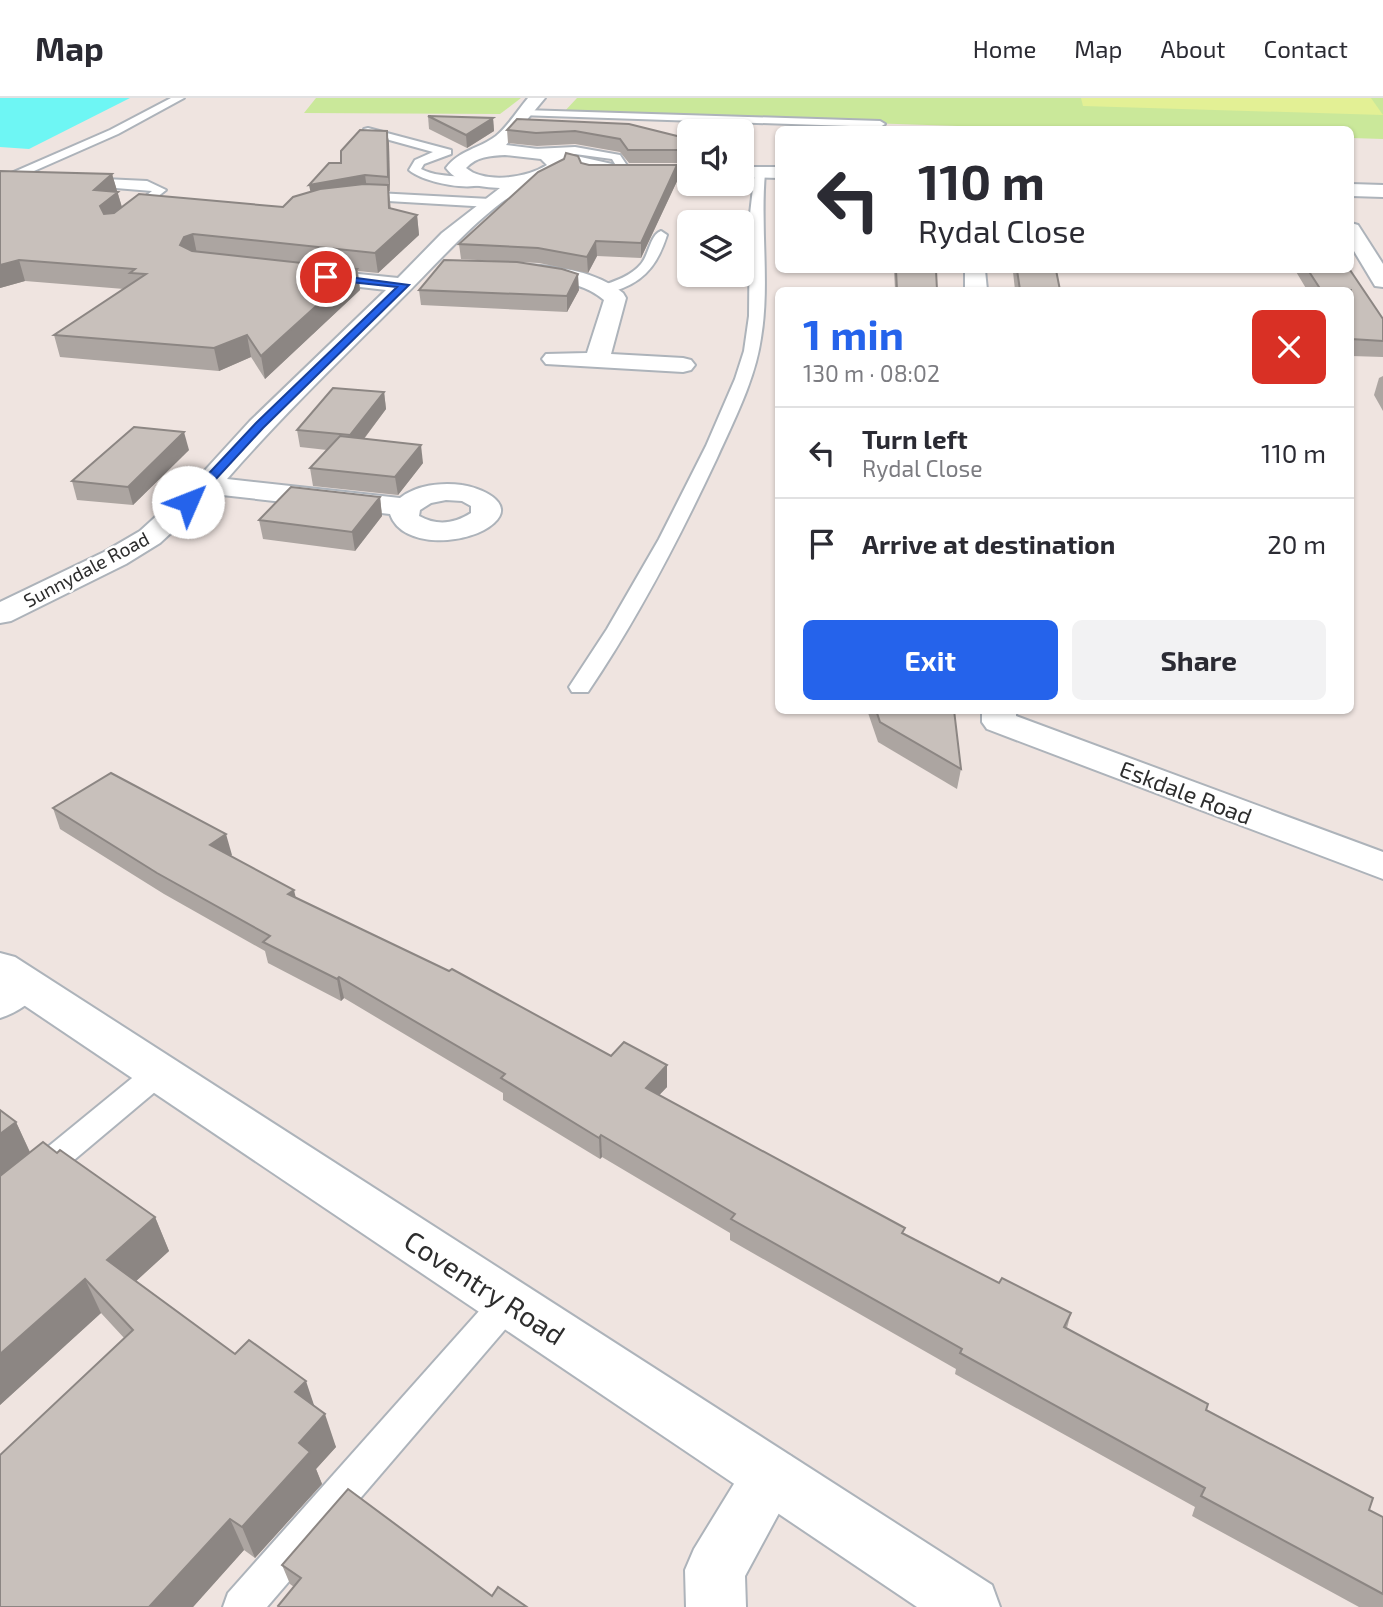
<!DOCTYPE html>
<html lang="en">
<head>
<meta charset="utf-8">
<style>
	:root { --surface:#fff; --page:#f2f2f3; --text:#2b2b33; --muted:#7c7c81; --line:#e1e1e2; --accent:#2563eb }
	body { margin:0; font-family:"Exo 2",sans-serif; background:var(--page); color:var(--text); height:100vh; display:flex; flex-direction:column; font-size:26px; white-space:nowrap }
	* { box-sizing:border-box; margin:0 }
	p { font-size:23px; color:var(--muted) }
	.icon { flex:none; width:38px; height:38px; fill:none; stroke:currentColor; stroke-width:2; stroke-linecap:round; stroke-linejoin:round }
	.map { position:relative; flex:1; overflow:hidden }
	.details { position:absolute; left:775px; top:189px; width:579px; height:427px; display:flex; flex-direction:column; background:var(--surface); border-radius:10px; box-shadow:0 2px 5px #0004 }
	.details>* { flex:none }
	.top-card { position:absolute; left:775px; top:28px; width:579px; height:147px; border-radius:10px; box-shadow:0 2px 5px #0004; background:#fff; color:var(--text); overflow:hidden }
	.buttons { position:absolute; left:677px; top:21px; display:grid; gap:14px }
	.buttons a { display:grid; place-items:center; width:77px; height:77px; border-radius:10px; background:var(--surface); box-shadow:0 2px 5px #0004; font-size:35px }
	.pin { position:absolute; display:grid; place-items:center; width:60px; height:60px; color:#fff; margin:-30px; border:4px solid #fff; border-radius:50%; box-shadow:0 2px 7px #0007 }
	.me { position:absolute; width:77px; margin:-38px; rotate:46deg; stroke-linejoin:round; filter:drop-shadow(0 0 5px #0008) }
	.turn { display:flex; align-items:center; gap:24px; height:147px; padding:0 28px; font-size:32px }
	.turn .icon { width:91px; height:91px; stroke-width:2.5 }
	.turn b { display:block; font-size:49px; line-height:60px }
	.round { display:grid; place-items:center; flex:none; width:74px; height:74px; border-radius:10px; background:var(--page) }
	.overview { display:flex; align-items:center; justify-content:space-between; height:119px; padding:0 28px }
	h1 { font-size:42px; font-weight:700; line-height:52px; color:var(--accent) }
	.action { display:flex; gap:14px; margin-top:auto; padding:14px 28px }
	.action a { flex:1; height:80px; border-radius:10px; background:var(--accent); color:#fff; font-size:28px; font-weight:700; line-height:80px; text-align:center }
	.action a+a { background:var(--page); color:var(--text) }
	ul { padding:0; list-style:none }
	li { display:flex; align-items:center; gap:21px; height:91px; padding:0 28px; border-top:2px solid var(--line) }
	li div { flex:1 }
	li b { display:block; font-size:26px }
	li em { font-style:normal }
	header { display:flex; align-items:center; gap:42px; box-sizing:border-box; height:98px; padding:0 35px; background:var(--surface); border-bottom:2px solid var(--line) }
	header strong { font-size:33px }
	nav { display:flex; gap:38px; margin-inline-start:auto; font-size:24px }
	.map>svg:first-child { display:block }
	.green { fill:#cae89a }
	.pitch { fill:#e3f095 }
	.water { fill:#6ef6f4 }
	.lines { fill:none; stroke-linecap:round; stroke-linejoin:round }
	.lane-casing { stroke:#adb3ba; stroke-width:4 }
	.street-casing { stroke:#adb3ba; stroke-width:4 }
	.secondary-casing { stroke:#adb3ba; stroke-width:4 }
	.lane { fill:#fff; fill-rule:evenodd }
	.street { fill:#fff; fill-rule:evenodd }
	.secondary { fill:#fff; fill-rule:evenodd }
	.wall { fill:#aca5a1 }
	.shaded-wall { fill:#8c8683 }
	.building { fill:#c8c0bb; stroke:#8c8683; stroke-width:2 }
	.route { fill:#2563eb; stroke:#184099; stroke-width:2 }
	.labels { text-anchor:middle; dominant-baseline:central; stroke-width:5; stroke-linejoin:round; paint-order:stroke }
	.far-street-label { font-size:19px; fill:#2d2d2d; stroke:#fff }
	.street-label { font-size:23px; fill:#2d2d2d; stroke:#fff }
	.near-street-label { font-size:28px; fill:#2d2d2d; stroke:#fff }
</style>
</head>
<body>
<header>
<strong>Map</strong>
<nav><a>Home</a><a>Map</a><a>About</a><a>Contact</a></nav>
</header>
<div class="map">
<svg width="1383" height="1509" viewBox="0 0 1383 1509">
	<rect width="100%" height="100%" fill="#efe4e0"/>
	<g class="green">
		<polygon points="316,0 521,0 500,16 304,15"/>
		<polygon points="577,0 1383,0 1383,41 1351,40 1351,32 1050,31 563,15"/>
	</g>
	<polygon class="pitch" points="1081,0 1371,0 1383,17 1083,8"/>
	<polygon class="water" points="0,0 130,0 29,51 0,49"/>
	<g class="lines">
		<g class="lane-casing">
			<g id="lane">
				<polygon points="171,0 184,0 118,36 0,88 0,80 110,32"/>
				<polygon points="523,12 880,23 885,26 880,29 519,17 518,15"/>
				<path d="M368,30L451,52V56L424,66L421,71C444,83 479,75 490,83C474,95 424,85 409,72L415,62L433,54L364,35V31Z"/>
				<polygon points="575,49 620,57 630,72 620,74 612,61 575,56 534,57 528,54 534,51"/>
				<path d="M755,73L765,75C760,130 770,186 761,240C755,282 734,322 717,360C679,441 638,520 588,594H572L569,589L607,531L659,441L706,348L735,281L744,253L749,218L750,116Z"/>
				<polygon points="83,80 147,83 166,92 127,123 123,122 123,116 152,93 79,87 79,81"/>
				<polygon points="358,94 490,101 496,105 490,109 354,101 354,95"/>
				<path d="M661,133L667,137C659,162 648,180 623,190C615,193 609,195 601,194V188C615,183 631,178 641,166C649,157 650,137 661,133Z"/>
				<polygon points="158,964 168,967 172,975 168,983 11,1115 0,1119 0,1088 148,967"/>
				<polygon points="508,1189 520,1194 524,1204 520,1214 267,1509 223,1509 228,1495 496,1194"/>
			</g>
		</g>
		<g class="street-casing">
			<g id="street">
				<path d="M528,0H545L506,47L554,53L621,68H690V78L614,76L565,66L563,73C544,86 521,90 502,104C463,134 432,171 398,204C340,262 281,319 227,381L400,400C416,387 442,384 462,387C478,389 517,404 494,425C470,447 402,452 390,416L213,396L160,445L126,466L11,523L0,525V504L104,454L140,433L197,381L250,323L386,192L309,183L301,182L298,177L301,172L309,171L398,180L442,135L500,90C480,89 459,87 446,70C459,52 479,51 496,38C508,28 518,12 528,0ZM505,57L541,61L547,67C527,80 485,86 466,70C477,58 490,58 505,57ZM446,402L462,403L471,408V415C454,426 437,428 419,418L420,412L431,405Z"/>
				<polygon points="742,69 779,69 779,80 742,79"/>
				<polygon points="1351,86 1383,87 1383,99 1351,98"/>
				<polygon points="1351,125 1358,127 1383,166 1383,189 1375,188 1351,148"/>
				<path d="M526,167C560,169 596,173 623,195L626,200L611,256L683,260L691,262L695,267L691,272L683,274L546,266L542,261L546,256L587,255L604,202C579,180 548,185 518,178L515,173L518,168Z"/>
				<polygon points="965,172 985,172 987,192 965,192"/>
				<polygon points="982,612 1016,612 1016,618 1383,754 1383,781 987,631 982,624"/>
				<path d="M23,871L38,875L44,886C34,903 19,914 0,920V881L8,875Z"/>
				<polygon points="771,1350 791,1358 799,1378 745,1478 746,1509 686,1509 685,1472 694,1451 751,1358"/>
			</g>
		</g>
		<g class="secondary-casing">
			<polygon id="secondary" points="0,855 15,859 992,1487 1000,1509 917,1509 0,891"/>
		</g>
		<use href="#lane" class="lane"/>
		<use href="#street" class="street"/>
		<use href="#secondary" class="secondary"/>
	</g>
	<g class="wall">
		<polygon points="428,18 493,20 494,33 467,50 429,31"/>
		<polygon points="629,26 689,54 684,65 629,65 620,54 575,46 537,48 508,45 507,32"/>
		<polygon points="387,33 389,46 390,93 389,93 391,111 417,117 419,137 378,175 358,173 360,192 265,281 251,259 219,273 60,259 54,237 124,191 25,183 0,190 0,73 112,76 122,109 283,109 311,94 341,65"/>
		<polygon points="581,65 678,81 641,160 597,158 588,175 539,165 519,164 579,192 567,214 421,207 419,192 512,164 461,161 459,146"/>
		<polygon points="894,172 936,172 937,192 895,192"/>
		<polygon points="1009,172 1056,172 1060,192 1015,192 1013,174 1009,174"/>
		<polygon points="1295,172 1350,172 1383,221 1383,259 1351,258 1351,192 1307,192"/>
		<polygon points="1383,278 1383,313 1374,297 1379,280"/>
		<polygon points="384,294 386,311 364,341 423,365 398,397 313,388 310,370 327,352 300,349 297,332"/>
		<polygon points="189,352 133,407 77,402 72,383"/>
		<polygon points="380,399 382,418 355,453 263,441 259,422"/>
		<polygon points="867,612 954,612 961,671 957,691 878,644"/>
		<polygon points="1123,612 1170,612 1169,615"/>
		<polygon points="53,710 232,757 230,758 296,800 667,989 659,997 904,1136 999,1185 1071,1215 1067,1230 1206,1312 1369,1412 1383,1419 1383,1509 1359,1509 1192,1418 1195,1409 955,1276 956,1271 730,1142 730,1135 602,1059 600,1061 503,1002 503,995 344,900 341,903 268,865 265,853 164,796 60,731"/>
		<polygon points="16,1024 30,1054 57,1055 155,1119 169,1153 136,1183 235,1256 314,1308 336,1349 316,1371 322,1386 255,1460 244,1452 193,1509 0,1509 125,1241 101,1215 0,1307"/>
		<polygon points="282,1467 492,1498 527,1509 278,1509 278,1508 294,1489 290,1486"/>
	</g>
	<g class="shaded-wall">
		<polygon points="493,20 494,33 467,50 466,37"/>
		<polygon points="387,33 389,46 390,93 388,79"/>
		<polygon points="689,41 689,54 684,65 684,52"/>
		<polygon points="677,67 678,81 641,160 641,145"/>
		<polygon points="112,76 123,113 105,128 94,92"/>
		<polygon points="365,77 367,91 312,101 309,87"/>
		<polygon points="417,117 419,137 378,175 375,155"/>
		<polygon points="193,136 197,156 180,147 184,139"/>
		<polygon points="596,143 597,158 588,175 587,159"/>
		<polygon points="19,162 25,183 0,190 0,167"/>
		<polygon points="357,171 360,192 265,281 261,258"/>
		<polygon points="578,176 579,192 567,214 567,198"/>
		<polygon points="247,237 251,259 219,273 214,250"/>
		<polygon points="384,294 386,311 353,355 350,337"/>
		<polygon points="184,334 189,352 133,407 128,389"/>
		<polygon points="421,347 423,365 398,397 395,379"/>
		<polygon points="380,399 382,418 355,453 352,434"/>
		<polygon points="226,736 232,757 216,768 210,747"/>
		<polygon points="294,792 299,813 288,796"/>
		<polygon points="339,879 344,900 341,903 337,881"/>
		<polygon points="667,967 667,989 646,1011 646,990"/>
		<polygon points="16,1024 32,1059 0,1085 0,1036"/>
		<polygon points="601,1037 602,1059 600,1061 599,1040"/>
		<polygon points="155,1119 169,1153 122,1196 107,1162"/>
		<polygon points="85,1181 101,1215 0,1307 0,1256"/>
		<polygon points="306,1283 317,1316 295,1294"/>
		<polygon points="325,1316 336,1349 316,1371 322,1386 255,1460 242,1429 299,1345"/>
		<polygon points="230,1421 244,1452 193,1509 149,1509"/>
	</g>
	<g class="building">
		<polygon points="428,18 493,20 466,37"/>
		<polygon points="517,21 629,26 689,41 684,52 628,52 620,41 575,33 536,35 507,32"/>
		<polygon points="360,32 387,33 388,79 365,77 309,87 329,65 341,65 341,53"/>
		<polygon points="566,55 578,58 581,65 589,67 677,67 641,145 596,143 587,159 538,150 459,146 538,74 564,61"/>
		<polygon points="0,73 112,76 94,92 118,94 100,108 104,116 114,115 139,96 283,109 293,99 320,91 364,86 388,87 389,110 417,117 375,155 193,136 184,139 180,147 192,153 357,171 261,258 247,237 214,250 54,237 146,176 130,175 135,171 19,162 0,167"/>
		<polygon points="444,162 517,164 562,171 578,176 567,198 419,192"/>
		<polygon points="896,172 936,172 937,192 897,192"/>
		<polygon points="1017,172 1056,172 1060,192 1020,192"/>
		<polygon points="1308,172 1350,172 1383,221 1383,243 1351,241 1351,192 1321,192"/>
		<polygon points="333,290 384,294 350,337 297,332"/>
		<polygon points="134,329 184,334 128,389 72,383"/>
		<polygon points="340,338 421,347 395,379 310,370"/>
		<polygon points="291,389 380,399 352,434 259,422"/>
		<polygon points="876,612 954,612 961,671 880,624"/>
		<polygon points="111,675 226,736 210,747 294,792 288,796 449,873 452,871 611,958 624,944 667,967 646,990 905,1130 902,1135 999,1185 1002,1180 1071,1215 1064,1229 1208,1306 1206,1312 1373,1400 1369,1412 1383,1419 1383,1496 1201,1398 1205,1390 960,1255 962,1251 731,1121 735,1116 601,1037 599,1040 501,980 505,976 339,879 337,881 263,844 270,838 157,775 53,710"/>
		<polygon points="0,1012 16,1024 0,1036"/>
		<polygon points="43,1044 57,1055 60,1052 155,1119 107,1162 235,1256 249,1242 306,1283 295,1294 325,1316 299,1345 310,1354 242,1429 230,1421 149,1509 0,1509 0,1357 133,1232 85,1181 0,1256 0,1078"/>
		<polygon points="348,1391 492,1498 498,1489 527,1509 279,1509 278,1508 301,1480 282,1467"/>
	</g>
	<polygon class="route" points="326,176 409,187 263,330 192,407 184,407 184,402 256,325 397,189 323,181 323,177"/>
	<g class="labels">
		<g class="far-street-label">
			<text transform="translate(86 471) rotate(-28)">Sunnydale Road</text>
		</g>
		<g class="street-label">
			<text transform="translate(1186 694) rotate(21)">Eskdale Road</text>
		</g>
		<g class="near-street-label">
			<text transform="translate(485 1189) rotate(33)">Coventry Road</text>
		</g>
	</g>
</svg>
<div class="buttons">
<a><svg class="icon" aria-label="sound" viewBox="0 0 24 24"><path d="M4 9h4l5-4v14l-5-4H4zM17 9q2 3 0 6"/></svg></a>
<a><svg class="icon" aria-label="layers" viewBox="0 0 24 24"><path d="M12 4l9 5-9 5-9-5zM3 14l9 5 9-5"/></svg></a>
</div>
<div class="pin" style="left:326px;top:179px;background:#d93025"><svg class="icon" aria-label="arrive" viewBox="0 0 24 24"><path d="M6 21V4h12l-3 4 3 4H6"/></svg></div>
<svg class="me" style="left:188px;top:404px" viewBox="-20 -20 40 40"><circle r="19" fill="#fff"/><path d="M0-13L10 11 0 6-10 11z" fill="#2563eb"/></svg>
<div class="top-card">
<div class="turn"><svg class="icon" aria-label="left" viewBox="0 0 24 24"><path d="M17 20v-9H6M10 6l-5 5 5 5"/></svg><div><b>110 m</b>Rydal Close</div></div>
</div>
<section class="details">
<div class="overview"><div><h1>1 min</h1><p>130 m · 08:02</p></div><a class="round" style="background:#d93025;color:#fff"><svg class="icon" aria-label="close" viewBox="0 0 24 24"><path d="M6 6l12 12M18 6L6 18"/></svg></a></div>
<ul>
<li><svg class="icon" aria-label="left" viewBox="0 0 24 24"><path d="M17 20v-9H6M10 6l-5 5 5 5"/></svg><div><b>Turn left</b><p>Rydal Close</p></div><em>110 m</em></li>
<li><svg class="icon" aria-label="arrive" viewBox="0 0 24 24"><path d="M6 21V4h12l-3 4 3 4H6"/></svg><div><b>Arrive at destination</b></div><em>20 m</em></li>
</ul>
<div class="action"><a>Exit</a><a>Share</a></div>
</section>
</div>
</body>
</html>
